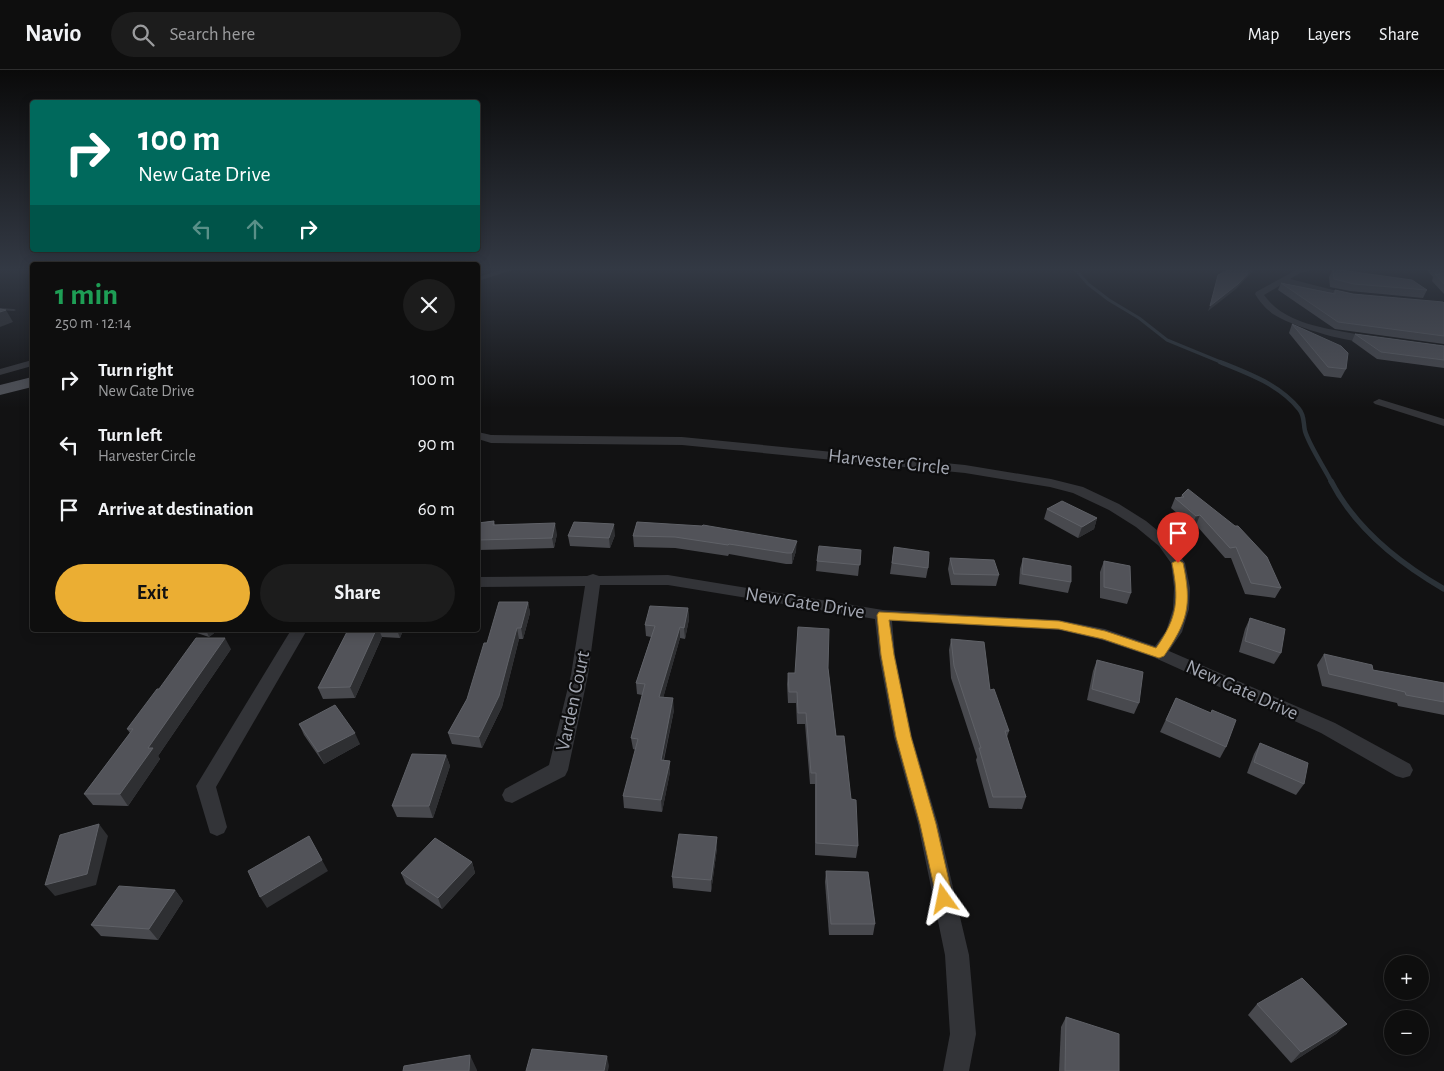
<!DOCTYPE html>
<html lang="en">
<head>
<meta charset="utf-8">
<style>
	:root { --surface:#0e0e0e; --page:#1c1c1c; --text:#f1f3f6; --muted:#9b9c9e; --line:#2e2e2e; --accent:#ebae33 }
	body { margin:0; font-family:"Alegreya Sans",sans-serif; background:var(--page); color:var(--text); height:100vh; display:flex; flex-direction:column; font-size:19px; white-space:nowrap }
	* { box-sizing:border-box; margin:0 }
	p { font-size:16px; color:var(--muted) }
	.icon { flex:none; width:28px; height:28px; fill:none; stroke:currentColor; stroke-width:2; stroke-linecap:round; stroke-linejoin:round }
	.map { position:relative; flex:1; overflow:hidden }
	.drawer { position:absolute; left:30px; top:192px; width:450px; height:370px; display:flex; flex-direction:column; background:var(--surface); border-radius:5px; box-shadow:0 2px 12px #0003,0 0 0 1px var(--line) }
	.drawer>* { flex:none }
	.hud { position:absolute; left:30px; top:30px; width:450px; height:152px; border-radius:5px; box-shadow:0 2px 12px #0003,0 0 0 1px var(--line); background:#00695c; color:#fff; overflow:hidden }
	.buttons { position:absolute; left:1384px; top:885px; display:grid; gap:10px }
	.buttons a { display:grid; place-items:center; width:45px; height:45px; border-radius:50%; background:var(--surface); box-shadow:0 2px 12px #0003,0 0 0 1px var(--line); font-size:25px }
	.pin { position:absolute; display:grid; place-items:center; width:42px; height:42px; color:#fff; margin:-51px -21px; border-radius:50% 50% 50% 0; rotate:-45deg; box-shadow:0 0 5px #0007 }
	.pin .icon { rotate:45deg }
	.me { position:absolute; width:55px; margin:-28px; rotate:348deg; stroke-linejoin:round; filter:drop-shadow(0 0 4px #0008) }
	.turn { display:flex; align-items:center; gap:18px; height:105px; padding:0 25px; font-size:22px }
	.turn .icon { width:65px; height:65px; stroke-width:2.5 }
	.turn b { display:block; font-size:35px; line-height:42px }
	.lanes { display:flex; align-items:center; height:48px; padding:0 25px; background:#0003; justify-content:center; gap:25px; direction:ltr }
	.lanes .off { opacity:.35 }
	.round { display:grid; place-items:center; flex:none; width:52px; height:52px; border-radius:26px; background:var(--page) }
	.summary { display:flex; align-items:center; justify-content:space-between; height:85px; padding:0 25px }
	h1 { font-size:30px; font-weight:700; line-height:38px; color:#1e9e55 }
	.cta { display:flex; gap:10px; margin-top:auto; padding:10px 25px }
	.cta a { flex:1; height:58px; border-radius:30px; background:var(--accent); color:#111; font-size:20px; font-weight:700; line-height:58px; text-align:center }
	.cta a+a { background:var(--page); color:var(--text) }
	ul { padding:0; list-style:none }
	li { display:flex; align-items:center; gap:15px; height:65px; padding:0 25px }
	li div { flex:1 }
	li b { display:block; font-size:19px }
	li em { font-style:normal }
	header { display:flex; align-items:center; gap:30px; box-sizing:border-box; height:70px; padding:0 25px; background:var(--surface); border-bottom:1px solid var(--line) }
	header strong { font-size:24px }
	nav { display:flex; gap:28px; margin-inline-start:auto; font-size:18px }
	.search { width:350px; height:45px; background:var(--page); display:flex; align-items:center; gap:12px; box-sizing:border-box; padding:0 18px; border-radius:28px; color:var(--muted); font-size:19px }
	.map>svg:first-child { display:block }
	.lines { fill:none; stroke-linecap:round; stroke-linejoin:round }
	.stream-far2 { stroke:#2b3238; stroke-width:3 }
	.stream-far1 { stroke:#2b3238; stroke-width:4.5 }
	.stream { stroke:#2b3238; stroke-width:5.5 }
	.lane { fill:#333438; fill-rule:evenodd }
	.street { fill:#333438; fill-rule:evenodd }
	.primary { fill:#4f5157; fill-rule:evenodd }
	.wall { fill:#48494e }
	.shaded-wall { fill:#2e2f32 }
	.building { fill:#525359; stroke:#5f6167 }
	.route { fill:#ebae33; stroke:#997121 }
	.labels { text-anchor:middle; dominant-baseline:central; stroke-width:4.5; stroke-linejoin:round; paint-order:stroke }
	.street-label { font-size:20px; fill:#a4a8b3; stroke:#0d0d0e }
</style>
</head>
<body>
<header>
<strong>Navio</strong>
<div class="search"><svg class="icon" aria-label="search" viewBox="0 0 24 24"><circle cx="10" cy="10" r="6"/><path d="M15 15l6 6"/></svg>Search here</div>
<nav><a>Map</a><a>Layers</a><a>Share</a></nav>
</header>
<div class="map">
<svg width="1444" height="1001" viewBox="0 0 1444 1001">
	<rect width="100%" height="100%" fill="#121213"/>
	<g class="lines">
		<polyline class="stream-far2" points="1074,198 1088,214 1109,230 1139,248 1167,270 1223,293"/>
		<path class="stream-far1" d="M1220,292C1248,303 1280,315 1299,339C1305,346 1303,353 1305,361C1310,377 1324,397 1332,413"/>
		<path class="stream" d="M1331,411C1355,458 1399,493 1444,519"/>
		<polygon class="lane" points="0,238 14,239 16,240 14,241 0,240"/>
		<g class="street">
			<polygon points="506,198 519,198 478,211 478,207"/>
			<path d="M1300,198H1320L1300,203L1290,209L1357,226L1353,229L1284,213L1264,225C1288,259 1340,259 1376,268V272C1356,276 1290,256 1273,244C1265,238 1260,232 1255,224L1256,222Z"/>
			<polygon points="32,290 32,296 0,305 0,299"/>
			<polygon points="1379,329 1444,349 1444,356 1375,334 1373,332"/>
			<polygon points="478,362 491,365 682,367 965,395 1051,409 1083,417 1119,434 1146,451 1169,470 1185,493 1190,518 1189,539 1182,562 1169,581 1335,653 1410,694 1413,700 1410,706 1403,708 1396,706 1321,663 1153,587 1102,570 1059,560 892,551 895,585 912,667 938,754 969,885 976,964 969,1001 943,1001 950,964 945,885 918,754 894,667 879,585 875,549 668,515 600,515 588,605 568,700 565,706 512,733 505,731 502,725 505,719 549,695 571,605 585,516 478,517 478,507 587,506 593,504 599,506 668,505 883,540 1059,550 1105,559 1155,576 1166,561 1173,539 1174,518 1171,493 1159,476 1136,457 1109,440 1073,423 1050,417 965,403 682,375 491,373 478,369"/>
			<polygon points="291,560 307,560 216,717 227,757 224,763 217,766 210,763 196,716"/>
		</g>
		<polygon class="primary" points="32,307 32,317 0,325 0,315"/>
	</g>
	<g class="wall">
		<polygon points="1425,198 1444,198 1444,224 1432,211 1433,207"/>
		<polygon points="1333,199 1427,220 1423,228 1350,221 1330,217 1329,207"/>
		<polygon points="1281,213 1333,223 1335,220 1353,224 1444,233 1444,274 1335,259 1278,220"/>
		<polygon points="1292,254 1346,299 1341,308 1324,306 1289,263"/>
		<polygon points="1355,264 1444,276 1444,298 1377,289 1352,271"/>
		<polygon points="1182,425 1281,518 1275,528 1245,524 1231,488 1225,488 1196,455 1192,456 1171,438 1175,428 1181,427"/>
		<polygon points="1047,439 1097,448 1094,459 1078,468 1044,449"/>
		<polygon points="494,451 495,455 557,464 554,478 478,480 478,453"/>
		<polygon points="637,452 796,481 792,494 786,494 729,484 728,486 675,478 634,477 633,466"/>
		<polygon points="615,465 610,478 570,476 568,466"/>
		<polygon points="894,477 928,498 926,508 890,504"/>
		<polygon points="861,480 858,506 816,501 817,491"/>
		<polygon points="950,488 999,505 996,516 951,515 948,499"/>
		<polygon points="1023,488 1071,512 1068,523 1019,514 1020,499"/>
		<polygon points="1104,491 1131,523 1127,534 1100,528 1100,502"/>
		<polygon points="528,532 530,543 523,569 519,569 502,637 482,678 452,674 448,663 467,629 487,573"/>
		<polygon points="688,538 689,549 685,569 680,568 663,628 674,640 664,690 670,702 662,742 624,738 623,726 636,680 633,679 631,668 642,625 637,624 636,613 651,567 646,566 645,555"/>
		<polygon points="1250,548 1281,583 1274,594 1239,582 1245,559"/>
		<polygon points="188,560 218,560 209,567"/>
		<polygon points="348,560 403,560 400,568 382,567 355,628 323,629 318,618"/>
		<polygon points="951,569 990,620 1009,661 1007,667 1026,727 1022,739 989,738 976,690 977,687 951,608 949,580"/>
		<polygon points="231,579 158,686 160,689 128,736 93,735 84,724 130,663 127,659 159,619"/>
		<polygon points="1324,584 1373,600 1444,613 1444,645 1398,636 1397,633 1322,616 1317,595"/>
		<polygon points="1097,590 1139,633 1134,644 1087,630 1093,601"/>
		<polygon points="828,598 836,666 851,729 858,776 856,788 815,785 815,714 810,714 805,654 797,654 796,633 788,633 787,614 788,603 795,603"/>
		<polygon points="1176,628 1226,677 1220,688 1160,662"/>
		<polygon points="299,654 360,674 324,694 304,665"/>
		<polygon points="1260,673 1304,714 1296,725 1247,703 1254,684"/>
		<polygon points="446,685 450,696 433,748 397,747 392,736"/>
		<polygon points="717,767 717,778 711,822 673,818 672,807"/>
		<polygon points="472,792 475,803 442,839 406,814 401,803"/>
		<polygon points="826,801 875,854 873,865 829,865 825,812"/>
		<polygon points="175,820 183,831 158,870 101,866 91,855"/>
		<polygon points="1257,934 1347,954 1336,964 1291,993 1248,945"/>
		<polygon points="1066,947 1119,1001 1059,1001 1061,957"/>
	</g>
	<g class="shaded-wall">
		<polygon points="1253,198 1256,198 1236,219 1208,241 1210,236"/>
		<polygon points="6,240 13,252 0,257 0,242"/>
		<polygon points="1200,445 1196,455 1192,456 1196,446"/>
		<polygon points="1097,448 1094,459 1078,468 1082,457"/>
		<polygon points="555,453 557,464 554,478 552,468"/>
		<polygon points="614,454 615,465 610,478 609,468"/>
		<polygon points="797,471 796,481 792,494 792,483"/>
		<polygon points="528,532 530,543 523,569 521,558"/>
		<polygon points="688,538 689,549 685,569 684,558"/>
		<polygon points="680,557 680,568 660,639 659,627"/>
		<polygon points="517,558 519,569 502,637 482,678 479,667"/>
		<polygon points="206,560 218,560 209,567"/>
		<polygon points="376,560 379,560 382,567 355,628 350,617"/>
		<polygon points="397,560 403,560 400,568"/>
		<polygon points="225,568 231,579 158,686 160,689 128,736 120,724 148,678"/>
		<polygon points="673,628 674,640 661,701 661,690"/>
		<polygon points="355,663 360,674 324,694 318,682"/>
		<polygon points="446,685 450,696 433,748 429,736"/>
		<polygon points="670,691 670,702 662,742 661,730"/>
		<polygon points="99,754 108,766 96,815 55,826 45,815"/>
		<polygon points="717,767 717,778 711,822 711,810"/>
		<polygon points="322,790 328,801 267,838 260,827"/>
		<polygon points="472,792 475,803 442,839 438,828"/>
		<polygon points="175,820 183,831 158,870 149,859"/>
		<polygon points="1347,954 1336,964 1291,993 1301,982"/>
		<polygon points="470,985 477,1000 477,1001 469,1001"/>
		<polygon points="607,986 609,996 608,1001 604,1001"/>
	</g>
	<g class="building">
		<polygon points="1232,198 1253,198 1238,214 1210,236 1218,205"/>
		<polygon points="1434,198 1444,198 1444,214 1435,204 1440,205"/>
		<polygon points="1333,199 1412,210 1427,220 1354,214 1334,209"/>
		<polygon points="1281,213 1335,224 1335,220 1353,224 1443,232 1444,233 1444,266 1338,252"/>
		<polygon points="0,239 6,240 0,242"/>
		<polygon points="1292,254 1341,276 1348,283 1346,299 1328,297"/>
		<polygon points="1355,264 1444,276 1444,290 1381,282"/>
		<polygon points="1188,419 1235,456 1238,456 1267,487 1281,518 1251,513 1236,477 1230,478 1200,445 1196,446 1175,428 1184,427 1182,425"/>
		<polygon points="1062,431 1097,448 1082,457 1047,439"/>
		<polygon points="494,451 493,455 555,453 552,468 478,470 478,453"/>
		<polygon points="574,452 614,454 609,468 568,466"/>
		<polygon points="637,452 702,456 703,455 797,471 792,483 787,483 729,474 728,475 675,467 633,466"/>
		<polygon points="819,476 861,480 860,495 817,491"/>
		<polygon points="894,477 929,482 928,498 892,493"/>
		<polygon points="950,488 994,490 999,505 954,504"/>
		<polygon points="1023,488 1071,496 1071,512 1022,504"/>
		<polygon points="1104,491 1130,496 1131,523 1104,517"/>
		<polygon points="499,532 528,532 521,558 517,558 499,626 479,667 448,663 467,629 484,573 487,573"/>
		<polygon points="650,536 688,538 684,558 680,557 659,627 673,628 661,690 670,691 661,730 623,726 638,669 631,668 645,614 636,613 655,556 645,555"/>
		<polygon points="1250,548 1285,559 1281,583 1245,571"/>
		<polygon points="798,557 829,559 828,598 836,666 844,666 851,729 856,730 858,776 816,773 816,703 811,703 806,643 798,643 797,622 789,622 788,603 795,603"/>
		<polygon points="348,560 376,560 350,617 318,618"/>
		<polygon points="196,568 225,568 148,678 153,678 120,724 84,724 133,659 127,659 157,619 159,619"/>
		<polygon points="951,569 984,572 990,620 994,619 1009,661 1005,661 1026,727 993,727 979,678 981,678 954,596"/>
		<polygon points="1324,584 1372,595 1373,600 1444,613 1444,632 1406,625 1405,622 1329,604"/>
		<polygon points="1097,590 1143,602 1139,633 1092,619"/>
		<polygon points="1176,628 1211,643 1212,640 1236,650 1226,677 1166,650"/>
		<polygon points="335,635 355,663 318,682 299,654"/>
		<polygon points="1260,673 1308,693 1304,714 1254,692"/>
		<polygon points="412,684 446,685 429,736 392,736"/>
		<polygon points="99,754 87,804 45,815 60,765"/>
		<polygon points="679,764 717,767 711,810 672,807"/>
		<polygon points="309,766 322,790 260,827 248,801"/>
		<polygon points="435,768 472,792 438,828 401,803"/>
		<polygon points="826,801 868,802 875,854 831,854"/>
		<polygon points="119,816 175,820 149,859 91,855"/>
		<polygon points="1302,908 1347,954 1301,982 1257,934"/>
		<polygon points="1066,947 1119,964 1119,1001 1065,1001"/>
		<polygon points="532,979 607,986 604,1001 526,1001"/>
		<polygon points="470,985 469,1001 403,1001 404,996"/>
	</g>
	<linearGradient id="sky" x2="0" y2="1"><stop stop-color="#0a0a0a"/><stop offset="0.59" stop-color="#333944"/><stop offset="1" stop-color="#333944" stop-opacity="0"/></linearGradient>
	<rect width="1444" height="338" fill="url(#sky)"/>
	<path class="route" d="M1178,490L1183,493C1192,535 1188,551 1164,586L1159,588L1103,569L1059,559L889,550L894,585L911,667L936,754L953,829L951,834L944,837L938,834L920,754L896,667L881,585L877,545L879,542L1059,551L1105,561L1156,578C1178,547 1179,529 1172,493Z"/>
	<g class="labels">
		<g class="street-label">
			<text transform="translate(889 392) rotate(6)">Harvester Circle</text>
			<text transform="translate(805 533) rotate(9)">New Gate Drive</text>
			<text transform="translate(1242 620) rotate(24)">New Gate Drive</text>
			<text transform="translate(573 631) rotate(-78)">Varden Court</text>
		</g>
	</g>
</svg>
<div class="buttons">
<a>+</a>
<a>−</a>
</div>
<div class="pin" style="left:1178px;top:493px;background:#d93025"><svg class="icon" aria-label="arrive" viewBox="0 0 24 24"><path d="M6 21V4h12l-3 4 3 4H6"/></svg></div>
<svg class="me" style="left:944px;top:829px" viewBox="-20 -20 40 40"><path d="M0-17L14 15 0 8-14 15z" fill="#ebae33" stroke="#fff" stroke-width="4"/></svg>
<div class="hud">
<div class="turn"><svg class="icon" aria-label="right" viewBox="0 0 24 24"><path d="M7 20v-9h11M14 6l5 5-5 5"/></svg><div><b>100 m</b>New Gate Drive</div></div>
<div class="lanes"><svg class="icon off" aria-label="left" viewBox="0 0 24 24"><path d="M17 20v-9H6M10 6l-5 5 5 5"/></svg><svg class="icon off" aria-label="ahead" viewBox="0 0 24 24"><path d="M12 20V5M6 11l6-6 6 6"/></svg><svg class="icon" aria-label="right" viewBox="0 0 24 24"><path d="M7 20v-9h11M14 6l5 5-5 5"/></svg></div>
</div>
<section class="drawer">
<div class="summary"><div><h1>1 min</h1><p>250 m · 12:14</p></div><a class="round"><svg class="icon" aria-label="close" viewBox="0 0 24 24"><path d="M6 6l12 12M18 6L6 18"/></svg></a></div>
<ul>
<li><svg class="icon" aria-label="right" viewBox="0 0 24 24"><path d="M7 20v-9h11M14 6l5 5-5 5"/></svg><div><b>Turn right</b><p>New Gate Drive</p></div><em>100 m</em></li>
<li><svg class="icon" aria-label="left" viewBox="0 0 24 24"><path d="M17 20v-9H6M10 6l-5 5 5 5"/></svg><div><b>Turn left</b><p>Harvester Circle</p></div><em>90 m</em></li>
<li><svg class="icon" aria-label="arrive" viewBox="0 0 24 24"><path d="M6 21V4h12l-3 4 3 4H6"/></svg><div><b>Arrive at destination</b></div><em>60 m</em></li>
</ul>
<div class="cta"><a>Exit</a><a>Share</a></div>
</section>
</div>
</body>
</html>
